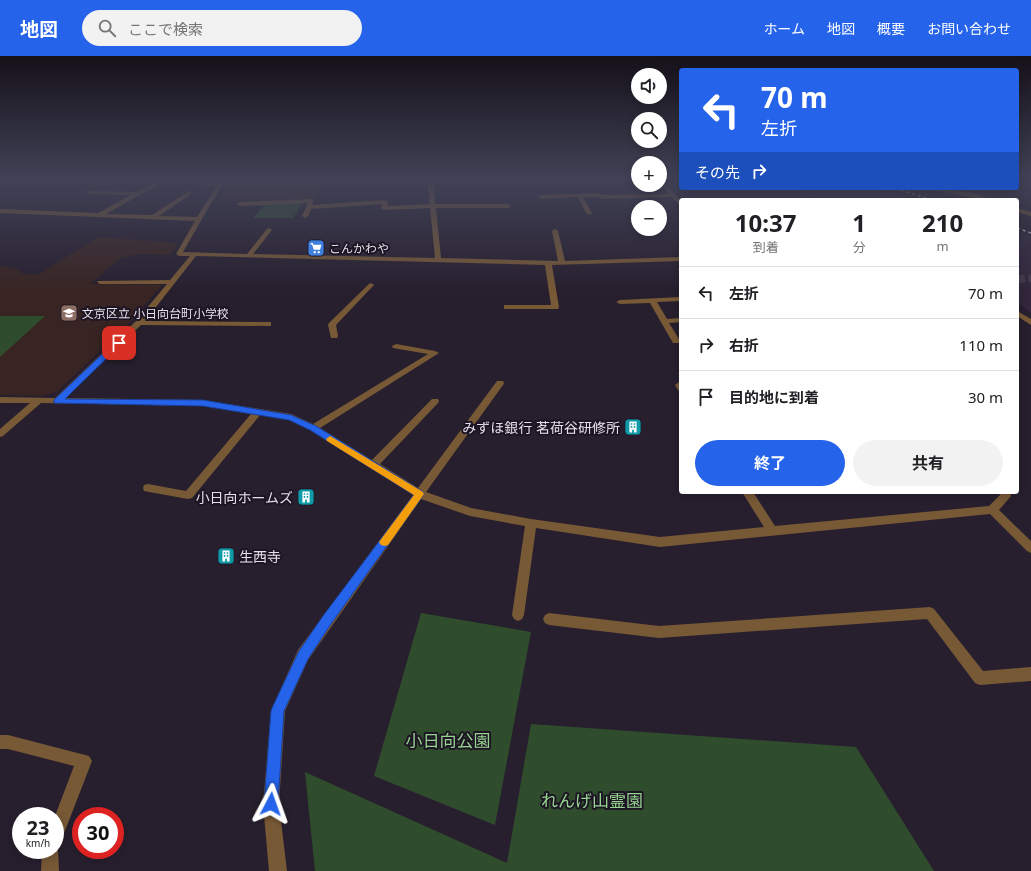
<!DOCTYPE html>
<html lang="ja">
<head>
<meta charset="utf-8">
<style>
	:root { --surface:#fff; --page:#f2f2f2; --text:#202124; --muted:#757577; --line:#e0e0e0; --accent:#2563eb }
	body { margin:0; font-family:"Noto Sans","Noto Sans JP",sans-serif; background:var(--page); color:var(--text); height:100vh; display:flex; flex-direction:column; font-size:15px; white-space:nowrap }
	* { box-sizing:border-box; margin:0 }
	p { font-size:13px; color:var(--muted) }
	.icon { flex:none; width:22px; height:22px; fill:none; stroke:currentColor; stroke-width:2; stroke-linecap:round; stroke-linejoin:round }
	.map { position:relative; flex:1; overflow:hidden }
	.side { position:absolute; left:679px; top:142px; width:340px; height:296px; display:flex; flex-direction:column; background:var(--surface); border-radius:4px; box-shadow:0 2px 10px #0003 }
	.side>* { flex:none }
	.guide { position:absolute; left:679px; top:12px; width:340px; height:122px; border-radius:4px; box-shadow:0 2px 10px #0003; background:#2563eb; color:#fff; overflow:hidden }
	.buttons { position:absolute; left:631px; top:12px; display:grid; gap:8px }
	.buttons a { display:grid; place-items:center; width:36px; height:36px; border-radius:50%; background:var(--surface); box-shadow:0 2px 10px #0003; font-size:20px }
	.speed { position:absolute; left:12px; top:751px; display:flex; gap:8px; font-size:20px; font-weight:700; text-align:center }
	.speed>* { display:grid; place-content:center; width:52px; height:52px; border-radius:50%; background:var(--surface); box-shadow:0 2px 10px #0003; line-height:1 }
	.speed small { font-size:10px; font-weight:400 }
	.speed .limit { border:6px solid #d22; background:#fff; color:#111 }
	.pin { position:absolute; display:grid; place-items:center; width:34px; height:34px; color:#fff; margin:-17px; border-radius:8px; box-shadow:0 2px 6px #0006 }
	.me { position:absolute; width:44px; margin:-22px; rotate:4deg; stroke-linejoin:round; filter:drop-shadow(0 0 3px #0008) }
	.turn { display:flex; align-items:center; gap:14px; height:84px; padding:0 16px; font-size:18px }
	.turn .icon { width:52px; height:52px; stroke-width:2.5 }
	.turn b { display:block; font-size:28px; line-height:34px }
	.then { display:flex; align-items:center; height:38px; padding:0 16px; background:#0003; gap:8px; font-size:15px }
	.eta { display:flex; justify-content:space-evenly; align-items:center; height:68px; text-align:center }
	.eta b { font-size:24px; font-weight:700; line-height:28px }
	.primary-button { display:flex; gap:8px; margin-top:auto; padding:8px 16px }
	.primary-button a { flex:1; height:46px; border-radius:24px; background:var(--accent); color:#fff; font-size:16px; font-weight:700; line-height:46px; text-align:center }
	.primary-button a+a { background:var(--page); color:var(--text) }
	ul { padding:0; list-style:none }
	li { display:flex; align-items:center; gap:12px; height:52px; padding:0 16px; border-top:1px solid var(--line) }
	li div { flex:1 }
	li b { display:block; font-size:15px }
	li em { font-style:normal }
	header { display:flex; align-items:center; gap:24px; box-sizing:border-box; height:56px; padding:0 20px; background:var(--accent); color:#fff }
	header strong { font-size:19px }
	nav { display:flex; gap:22px; margin-inline-start:auto; font-size:14px }
	.search { width:280px; height:36px; background:var(--page); display:flex; align-items:center; gap:10px; box-sizing:border-box; padding:0 14px; border-radius:22px; color:var(--muted); font-size:15px }
	.map>svg:first-child { display:block }
	.built { fill:#32273c }
	.education { fill:#382422 }
	.green { fill:#2f4d2c }
	.lines { fill:none; stroke-linecap:round; stroke-linejoin:round }
	.minor-tunnel { stroke:#433c4a; stroke-width:8; stroke-dasharray:8 3.5; stroke-linecap:butt }
	.minor { fill:#785936; fill-rule:evenodd }
	.rail { stroke:#ccc6d1; stroke-width:1.5; stroke-dasharray:3 3; stroke-linecap:butt }
	.route { fill:#2563eb; stroke:#184099 }
	.slow { fill:#f59e0b }
	.labels { text-anchor:middle; dominant-baseline:central; stroke-width:4; stroke-linejoin:round; paint-order:stroke }
	.far-poi-label { font-size:12px; fill:#e4dfe9; stroke:#1d1524; text-anchor:start }
	.poi-label { font-size:14px; fill:#e4dfe9; stroke:#1d1524; text-anchor:end }
	.near-park-label { font-size:17px; fill:#95d38e; stroke:#1d1524 }
</style>
</head>
<body>
<header>
<strong>地図</strong>
<div class="search"><svg class="icon" aria-label="search" viewBox="0 0 24 24"><circle cx="10" cy="10" r="6"/><path d="M15 15l6 6"/></svg>ここで検索</div>
<nav><a>ホーム</a><a>地図</a><a>概要</a><a>お問い合わせ</a></nav>
</header>
<div class="map">
<svg width="1031" height="815" viewBox="0 0 1031 815">
	<rect width="100%" height="100%" fill="#271f2e"/>
	<g class="built">
		<polygon points="791,132 875,132 912,144 829,144 821,140 802,140"/>
		<polygon points="1017,176 1031,180 1031,257 1017,246"/>
	</g>
	<g class="education">
		<polygon points="279,122 324,122 314,143 217,146 229,128 274,125"/>
		<polygon points="99,181 178,187 171,199 138,198 120,202 90,228 162,229 130,266 57,336 40,340 0,339 0,210 22,215 19,217 37,219"/>
	</g>
	<g class="green">
		<polygon points="303,146 293,162 253,162 265,148"/>
		<polygon points="0,260 45,260 0,301"/>
		<polygon points="421,557 531,576 495,769 374,720"/>
		<polygon points="531,668 856,691 934,815 315,815 305,716 507,807"/>
	</g>
	<g class="lines">
		<polyline class="minor-tunnel" points="1017,223 1031,222"/>
		<g class="minor">
			<polygon points="182,122 219,127 222,122 227,122 210,149 183,196 247,198 267,173 269,172 272,174 253,198 435,202 430,152 384,154 381,152 382,148 311,153 308,160 305,162 302,160 308,147 240,150 237,148 240,146 311,143 314,145 312,149 385,144 388,146 387,150 430,148 427,122 433,122 435,148 508,148 511,150 508,152 436,152 441,202 558,205 552,175 555,173 558,175 565,205 681,201 681,205 552,209 559,251 558,253 504,253 504,249 551,249 545,209 196,200 145,265 268,266 271,266 271,270 141,269 65,342 203,344 291,358 313,368 428,298 393,292 392,290 396,288 435,295 439,297 320,372 372,404 432,343 438,343 439,345 438,347 380,408 418,432 497,325 503,325 504,327 503,329 426,436 471,452 531,463 660,481 764,471 742,436 753,436 775,470 989,450 1000,439 1000,436 1010,436 1011,440 999,454 1031,485 1031,497 1027,495 990,458 660,491 536,472 524,559 522,563 518,565 514,563 512,559 525,470 470,460 421,443 308,604 285,655 279,748 287,815 269,815 263,748 271,655 298,594 413,439 310,374 289,364 260,359 192,442 188,443 144,435 143,432 144,429 148,428 186,435 251,358 203,350 41,347 3,380 0,381 0,373 30,347 0,347 0,341 55,342 136,265 167,228 100,228 97,226 98,225 170,224 190,200 179,200 176,198 195,165 0,157 0,153 98,157 131,139 89,138 86,136 87,135 137,136 156,126 158,127 158,129 106,158 152,159 189,135 191,136 191,138 159,160 197,161 217,130 186,127"/>
			<polygon points="660,122 681,145 681,150 672,141 601,143 598,141 583,141 592,157 589,159 586,157 578,141 541,143 538,141 541,139 600,137 603,139 669,138 660,127"/>
			<path d="M923,132C939,132 978,135 991,144H983Z"/>
			<polygon points="776,142 784,144 773,144"/>
			<polygon points="1017,152 1031,156 1031,160 1017,156"/>
			<polygon points="371,227 374,229 373,230 336,269 338,280 337,282 331,282 328,269 329,267 369,228"/>
			<polygon points="681,241 681,245 657,246 667,263 681,262 681,266 669,267 679,283 681,283 681,287 673,287 650,247 620,248 616,246 620,244"/>
			<polygon points="1017,255 1031,263 1031,269 1017,260"/>
			<polygon points="679,326 681,327 681,335 678,334 675,329"/>
			<polygon points="930,551 934,553 983,615 1031,611 1031,625 980,629 975,627 927,563 659,582 549,569 545,567 543,563 545,559 549,557 659,570"/>
			<polygon points="0,679 8,679 89,700 92,705 63,780 61,786 56,788 58,794 59,815 41,815 42,794 55,794 55,760 74,710 8,693 0,693"/>
		</g>
		<g class="rail">
			<polyline points="895,132 932,144"/>
			<polyline points="1017,172 1031,177"/>
		</g>
	</g>
	<linearGradient id="sky" x2="0" y2="1"><stop stop-color="#151119"/><stop offset="0.52" stop-color="#414257"/><stop offset="1" stop-color="#414257" stop-opacity="0"/></linearGradient>
	<rect width="1031" height="236" fill="url(#sky)"/>
	<polygon class="route" points="116,285 121,285 122,287 65,343 203,344 291,359 316,370 423,436 424,438 331,568 308,603 284,655 278,748 276,753 271,755 266,753 264,748 271,655 273,650 299,595 323,560 414,439 310,374 289,364 203,350 54,347 54,344"/>
	<polygon class="slow" points="330,380 423,436 424,438 388,489 385,490 381,489 379,486 414,439 327,385 326,383"/>
	<defs>
		<g id="supermarket-square" transform="scale(0.9)"><rect x="-9" y="-9" width="18" height="18" rx="4" fill="#3f7fe0" stroke="#1d1524"/><path d="M-6-5.5h2.5l.6 2H6L4.5 2H-2.5L-4.4-4H-6ZM-1.5 3.2a1.3 1.3 0 1 0 .1 0ZM3 3.2a1.3 1.3 0 1 0 .1 0Z" fill="#fff"/></g>
		<g id="school-square" transform="scale(0.9)"><rect x="-9" y="-9" width="18" height="18" rx="4" fill="#8d6e63" stroke="#1d1524"/><path d="M0-5L7-2L0 1L-7-2ZM-4 1L0 2.5L4 1V4Q0 6-4 4Z" fill="#fff"/></g>
		<g id="building-square" transform="scale(0.9)"><rect x="-9" y="-9" width="18" height="18" rx="4" fill="#0f9aa8" stroke="#1d1524"/><path d="M-4-6H4V6H1V3H-1V6H-4ZM-2.5-4.3h1.7v1.8h-1.7ZM.8-4.3h1.7v1.8H.8ZM-2.5-1h1.7V.8h-1.7ZM.8-1h1.7V.8H.8Z" fill="#fff"/></g>
	</defs>
	<g fill-rule="evenodd">
		<use href="#supermarket-square" x="316" y="192"/>
		<use href="#school-square" x="69" y="257"/>
		<use href="#building-square" x="633" y="371"/>
		<use href="#building-square" x="306" y="441"/>
		<use href="#building-square" x="226" y="500"/>
	</g>
	<g class="labels">
		<g class="far-poi-label">
			<text x="329" y="192">こんかわや</text>
			<text x="82" y="257">文京区立 小日向台町小学校</text>
		</g>
		<g class="poi-label">
			<text x="620" y="371">みずほ銀行 茗荷谷研修所</text>
			<text x="293" y="441">小日向ホームズ</text>
			<text x="239" y="500" text-anchor="start">生西寺</text>
		</g>
		<g class="near-park-label">
			<text x="448" y="684">小日向公園</text>
			<text x="592" y="744">れんげ山霊園</text>
		</g>
	</g>
</svg>
<div class="buttons">
<a><svg class="icon" aria-label="sound" viewBox="0 0 24 24"><path d="M4 9h4l5-4v14l-5-4H4zM17 9q2 3 0 6"/></svg></a>
<a><svg class="icon" aria-label="search" viewBox="0 0 24 24"><circle cx="10" cy="10" r="6"/><path d="M15 15l6 6"/></svg></a>
<a>+</a>
<a>−</a>
</div>
<div class="speed"><div>23<small>km/h</small></div><div class="limit">30</div></div>
<div class="pin" style="left:119px;top:287px;background:#d93025"><svg class="icon" aria-label="arrive" viewBox="0 0 24 24"><path d="M6 21V4h12l-3 4 3 4H6"/></svg></div>
<svg class="me" style="left:271px;top:748px" viewBox="-20 -20 40 40"><path d="M0-17L14 15 0 8-14 15z" fill="#2563eb" stroke="#fff" stroke-width="4"/></svg>
<div class="guide">
<div class="turn"><svg class="icon" aria-label="left" viewBox="0 0 24 24"><path d="M17 20v-9H6M10 6l-5 5 5 5"/></svg><div><b>70 m</b>左折</div></div>
<div class="then">その先<svg class="icon" aria-label="right" viewBox="0 0 24 24"><path d="M7 20v-9h11M14 6l5 5-5 5"/></svg></div>
</div>
<section class="side">
<div class="eta">
<div><b>10:37</b><p>到着</p></div>
<div><b>1</b><p>分</p></div>
<div><b>210</b><p>m</p></div>
</div>
<ul>
<li><svg class="icon" aria-label="left" viewBox="0 0 24 24"><path d="M17 20v-9H6M10 6l-5 5 5 5"/></svg><div><b>左折</b></div><em>70 m</em></li>
<li><svg class="icon" aria-label="right" viewBox="0 0 24 24"><path d="M7 20v-9h11M14 6l5 5-5 5"/></svg><div><b>右折</b></div><em>110 m</em></li>
<li><svg class="icon" aria-label="arrive" viewBox="0 0 24 24"><path d="M6 21V4h12l-3 4 3 4H6"/></svg><div><b>目的地に到着</b></div><em>30 m</em></li>
</ul>
<div class="primary-button"><a>終了</a><a>共有</a></div>
</section>
</div>
</body>
</html>
